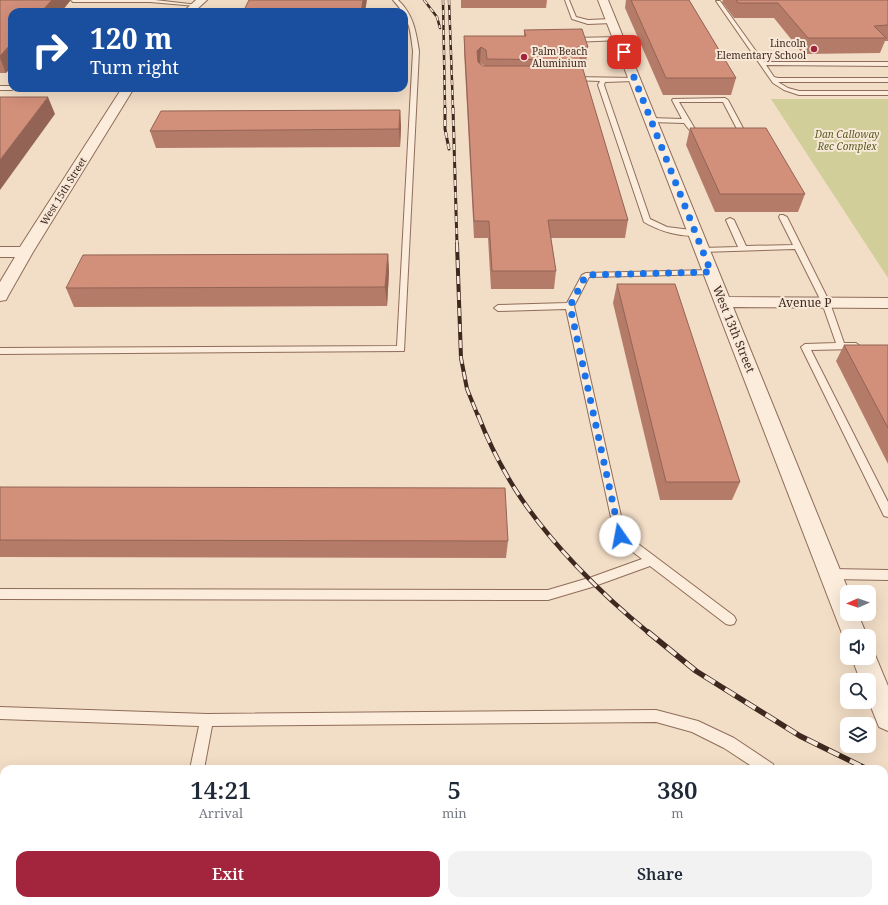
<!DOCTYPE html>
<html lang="en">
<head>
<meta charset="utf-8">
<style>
	:root { --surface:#fff; --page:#f2f2f3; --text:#1f2937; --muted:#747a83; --accent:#a2253d }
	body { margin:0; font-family:"Noto Serif",serif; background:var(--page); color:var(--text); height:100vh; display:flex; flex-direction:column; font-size:15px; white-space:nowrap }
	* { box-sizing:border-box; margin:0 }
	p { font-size:13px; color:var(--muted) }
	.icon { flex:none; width:22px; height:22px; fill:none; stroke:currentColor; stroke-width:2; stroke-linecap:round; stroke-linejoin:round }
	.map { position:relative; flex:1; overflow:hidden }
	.side { position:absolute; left:0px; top:765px; width:888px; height:140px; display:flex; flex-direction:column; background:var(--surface); border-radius:12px 12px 0 0; box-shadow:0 4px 16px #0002 }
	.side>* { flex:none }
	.guide { position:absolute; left:8px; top:8px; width:400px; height:84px; border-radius:12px; box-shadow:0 4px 16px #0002; background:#1a4fa0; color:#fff; overflow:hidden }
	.needle { width:26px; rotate:268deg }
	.tools { position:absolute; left:840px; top:585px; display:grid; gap:8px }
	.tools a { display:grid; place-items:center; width:36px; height:36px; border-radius:8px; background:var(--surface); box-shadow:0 4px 16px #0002; font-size:20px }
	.pin { position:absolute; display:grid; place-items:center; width:34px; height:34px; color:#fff; margin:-17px; border-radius:8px; box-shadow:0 2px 6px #0006 }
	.me { position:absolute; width:44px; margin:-22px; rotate:348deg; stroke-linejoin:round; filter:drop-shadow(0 0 3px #0008) }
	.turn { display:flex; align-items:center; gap:14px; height:84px; padding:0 16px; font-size:18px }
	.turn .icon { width:52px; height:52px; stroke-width:2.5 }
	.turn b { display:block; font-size:28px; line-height:34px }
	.eta { display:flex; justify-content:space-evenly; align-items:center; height:68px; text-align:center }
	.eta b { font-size:24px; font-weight:600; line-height:28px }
	.primary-button { display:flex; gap:8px; margin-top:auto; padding:8px 16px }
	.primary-button a { flex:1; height:46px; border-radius:12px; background:var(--accent); color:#fff; font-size:16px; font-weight:600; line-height:46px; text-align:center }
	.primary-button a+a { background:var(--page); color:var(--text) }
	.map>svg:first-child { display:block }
	.green { fill:#d1ce99 }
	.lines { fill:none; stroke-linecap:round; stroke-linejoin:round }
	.service-casing { stroke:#8f6d5a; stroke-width:2 }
	.minor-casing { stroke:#8f6d5a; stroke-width:2 }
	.service { fill:#fbecdb; fill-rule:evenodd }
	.minor { fill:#fbecdb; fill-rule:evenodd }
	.rail-far4-casing { stroke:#3e281f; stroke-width:2.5 }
	.rail-far3-casing { stroke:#3e281f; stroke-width:3 }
	.rail-far2-casing { stroke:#3e281f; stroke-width:4 }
	.rail-far1-casing { stroke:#3e281f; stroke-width:4.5 }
	.rail-casing { stroke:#3e281f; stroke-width:5.5 }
	.rail-far4 { stroke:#f8e8d7; stroke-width:1.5; stroke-dasharray:5; stroke-linecap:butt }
	.rail-far3 { stroke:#f8e8d7; stroke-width:2; stroke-dasharray:6; stroke-linecap:butt }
	.rail-far2 { stroke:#f8e8d7; stroke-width:2.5; stroke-dasharray:8; stroke-linecap:butt }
	.rail-far1 { stroke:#f8e8d7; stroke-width:3; stroke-dasharray:10; stroke-linecap:butt }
	.rail { stroke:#f8e8d7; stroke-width:4; stroke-dasharray:12; stroke-linecap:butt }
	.wall { fill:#b57b69; fill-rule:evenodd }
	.shaded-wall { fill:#936455 }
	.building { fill:#d28f7a; stroke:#936455 }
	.route { stroke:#1a73e8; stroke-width:7; stroke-dasharray:0 12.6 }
	.poi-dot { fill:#a2253d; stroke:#f8e8d7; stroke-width:1.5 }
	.labels { text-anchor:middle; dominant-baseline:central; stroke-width:4; stroke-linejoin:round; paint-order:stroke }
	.far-poi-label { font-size:10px; fill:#3e281f; stroke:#f8e8d7; text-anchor:end }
	.far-park-label { font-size:10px; font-style:italic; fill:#585c24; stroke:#f8e8d7 }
	.far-street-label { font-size:10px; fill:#3e281f; stroke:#f8e8d7 }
	.street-label { font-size:12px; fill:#3e281f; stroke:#f8e8d7 }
</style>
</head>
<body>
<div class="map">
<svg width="888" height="905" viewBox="0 0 888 905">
	<rect width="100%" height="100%" fill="#f2ddc6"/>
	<polygon class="green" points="771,99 888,99 888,278"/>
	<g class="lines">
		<g class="service-casing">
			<g id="service">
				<polygon points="71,0 155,0 198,5 196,6 150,2 73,2"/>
				<path d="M393,0H398C413,14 416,31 419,51L404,351L0,354V348L397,346L413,51C410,26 409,18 393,0Z"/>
				<polygon points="565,0 569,0 576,17 588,20 612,19 615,21 612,23 588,24 572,19"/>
				<polygon points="716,1 720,1 763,61 767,62 888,62 888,66 766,65 774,77 778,78 888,78 888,82 778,82 788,88 799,91 888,91 888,95 799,95 784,90 773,83"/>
				<polygon points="619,37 621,38 621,40 573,42 570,40 573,38"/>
				<path d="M572,77L636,78L637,79L634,81L605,82L604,85L650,219L667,227L699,231V235C682,238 659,231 644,222L598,85L600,81L570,80L569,79Z"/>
				<polygon points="0,86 12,86 12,88 15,88 12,90 0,90"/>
				<polygon points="725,98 728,100 744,130 743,131 731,133 728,131 737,129 723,102 679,102 695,129 703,130 703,132 691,132 684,123 651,122 648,120 651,118 682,119 672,100 673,99"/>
				<polygon points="780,215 783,215 787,217 830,303 844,343 856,343 860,346 856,349 811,350 888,502 888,517 884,516 801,347 805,344 836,343 822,303 795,249 702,252 698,250 702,248 738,247 726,220 730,218 734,220 746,246 793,245 779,217"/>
				<polygon points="711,270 715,272 714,274 589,277 574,306 625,534 734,616 736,620 734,624 730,625 726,624 650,566 592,587 548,600 0,599 0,589 548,590 592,577 642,559 616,539 615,536 566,309 498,311 494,308 498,305 567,303 582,275 586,273"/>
				<polygon points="831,569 888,570 888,580 831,579 827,577 825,574 827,571"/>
				<polygon points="0,707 207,714 656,710 698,721 734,738 773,764 775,769 756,769 724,748 692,732 656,722 212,726 204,769 190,769 199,726 0,719"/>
				<rect x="0" y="849" width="4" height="14"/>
				<polygon points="163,901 179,901 178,905 162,905"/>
				<polygon points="817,901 833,901 834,905 818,905"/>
			</g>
		</g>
		<g class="minor-casing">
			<g id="minor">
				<polygon points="196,0 207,0 194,12 183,12"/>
				<polygon points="598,0 608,0 729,297 888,298 888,308 733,307 849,592 847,592 847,614 858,614 867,636 847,636 847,644 843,636"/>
				<polygon points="122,88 134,88 33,252 8,296 6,300 0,301 0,282 15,257 0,257 0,247 20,247"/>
				<polygon points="869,648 873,650 888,686 888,731 879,727 869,702 869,680 860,680 852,658 869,658"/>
			</g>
		</g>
		<use href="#service" class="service"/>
		<use href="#minor" class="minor"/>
		<g class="rail-far4-casing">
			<g id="rail-far4">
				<polyline points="424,0 437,17 440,28"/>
				<polyline points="443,0 445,109"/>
				<polyline points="449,0 453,109"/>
			</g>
		</g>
		<g class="rail-far3-casing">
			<g id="rail-far3">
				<polyline points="445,108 445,129 449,149"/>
				<polyline points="453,108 457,245"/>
			</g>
		</g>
		<g class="rail-far2-casing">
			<polyline id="rail-far2" points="457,244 461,358 467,389 478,416"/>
		</g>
		<g class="rail-far1-casing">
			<path id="rail-far1" d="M478,415C488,441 500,465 515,489C548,541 601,594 649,633"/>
		</g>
		<g class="rail-casing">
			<g id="rail">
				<polyline points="648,632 696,671 800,736 867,769"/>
				<polyline points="884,777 888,779"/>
			</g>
		</g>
		<use href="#rail-far4" class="rail-far4"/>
		<use href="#rail-far3" class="rail-far3"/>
		<use href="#rail-far2" class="rail-far2"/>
		<use href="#rail-far1" class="rail-far1"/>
		<use href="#rail" class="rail"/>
	</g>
	<g class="wall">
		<polygon points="0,0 70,0 70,1 61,12 12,12 6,73 0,73"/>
		<polygon points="461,0 547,0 546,8 461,8"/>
		<polygon points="626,0 689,0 736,78 731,95 663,95 625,8"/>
		<polygon points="723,0 888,0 888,41 885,41 880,53 803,54 774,18 734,18 722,2"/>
		<path d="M524,30L588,47L586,63H580V66L628,220L625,238H551L556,271L554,289H491L488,238H474L464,51V36H524ZM480,63L485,66H483Z"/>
		<polygon points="400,110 401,127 400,147 156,148 150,131"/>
		<polygon points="690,128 805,194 798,212 715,212 686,145"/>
		<polygon points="388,254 389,272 387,306 74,307 66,288"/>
		<polygon points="617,284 740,482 732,500 660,500 613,303"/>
		<polygon points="844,345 888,345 888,464 836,361"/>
		<polygon points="0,487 508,541 506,558 0,557"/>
	</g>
	<g class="shaded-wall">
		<polygon points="52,0 70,0 70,1 61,12 41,12"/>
		<polygon points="363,0 367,0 365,12 361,12"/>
		<polygon points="12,43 12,67 6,73 0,58 0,56"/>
		<polygon points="481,47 480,63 477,66 477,51"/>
		<polygon points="48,97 55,114 0,190 0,160"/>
		<polygon points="400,110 401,127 400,147 399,129"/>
		<polygon points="388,254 389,272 387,306 385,287"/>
	</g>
	<g class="building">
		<polygon points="0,0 52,0 41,12 12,12 12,43 0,56"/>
		<polygon points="249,0 363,0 361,12 243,12"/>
		<polygon points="631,0 689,0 736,78 666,78"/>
		<polygon points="736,0 888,0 888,25 874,26 886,38 808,38 778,3 738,3"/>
		<polygon points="582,29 588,47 577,47 581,60 487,59 486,50 481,47 477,51 478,62 483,66 582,66 628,220 548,220 556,271 492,271 489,221 474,221 464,36 526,36 524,30"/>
		<polygon points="0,97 48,97 0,160"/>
		<polygon points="400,110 399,129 150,131 161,111"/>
		<polygon points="690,128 766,128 805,194 720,194"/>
		<polygon points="388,254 385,287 66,288 83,255"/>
		<polygon points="617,284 675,284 740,482 666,482"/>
		<polygon points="844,345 888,345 888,428"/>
		<polygon points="0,487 505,488 508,541 0,540"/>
		<polygon points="287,901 763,901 764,905 287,905"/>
	</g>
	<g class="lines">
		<polyline class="route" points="620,536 570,306 586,275 711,272 624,52"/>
	</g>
	<g class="poi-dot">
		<circle cx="814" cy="49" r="4"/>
		<circle cx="524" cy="57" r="4"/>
	</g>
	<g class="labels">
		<g class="far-poi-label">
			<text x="806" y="43">Lincoln<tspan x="806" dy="12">Elementary School</tspan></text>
			<text x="532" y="51" text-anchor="start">Palm Beach<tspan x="532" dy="12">Aluminium</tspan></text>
		</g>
		<g class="far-park-label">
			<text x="847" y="134">Dan Calloway<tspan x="847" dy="12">Rec Complex</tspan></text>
		</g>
		<g class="far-street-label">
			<text transform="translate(63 191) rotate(-58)">West 15th Street</text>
		</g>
		<g class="street-label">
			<text x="805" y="302">Avenue P</text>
			<text transform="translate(734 329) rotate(68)">West 13th Street</text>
		</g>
	</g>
</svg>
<div class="tools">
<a><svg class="needle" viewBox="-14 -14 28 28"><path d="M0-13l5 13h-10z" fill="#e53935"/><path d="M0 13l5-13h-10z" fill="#747a83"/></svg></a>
<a><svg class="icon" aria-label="sound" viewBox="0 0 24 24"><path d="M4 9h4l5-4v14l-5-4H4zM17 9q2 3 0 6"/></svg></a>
<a><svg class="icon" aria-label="search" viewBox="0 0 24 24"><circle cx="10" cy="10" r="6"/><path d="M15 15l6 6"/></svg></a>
<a><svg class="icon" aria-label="layers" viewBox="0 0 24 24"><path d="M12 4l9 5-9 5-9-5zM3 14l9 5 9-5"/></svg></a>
</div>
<div class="pin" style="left:624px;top:52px;background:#d93025"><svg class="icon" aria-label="arrive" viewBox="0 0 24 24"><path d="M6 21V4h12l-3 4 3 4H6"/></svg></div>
<svg class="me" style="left:620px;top:536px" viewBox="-20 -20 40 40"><circle r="19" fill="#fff"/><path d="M0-13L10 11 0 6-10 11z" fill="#1a73e8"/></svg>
<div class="guide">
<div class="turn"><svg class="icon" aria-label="right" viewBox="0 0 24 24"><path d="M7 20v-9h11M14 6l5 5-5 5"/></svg><div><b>120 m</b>Turn right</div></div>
</div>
<section class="side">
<div class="eta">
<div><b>14:21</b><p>Arrival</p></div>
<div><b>5</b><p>min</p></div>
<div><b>380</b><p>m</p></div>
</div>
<div class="primary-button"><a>Exit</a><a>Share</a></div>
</section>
</div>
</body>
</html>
